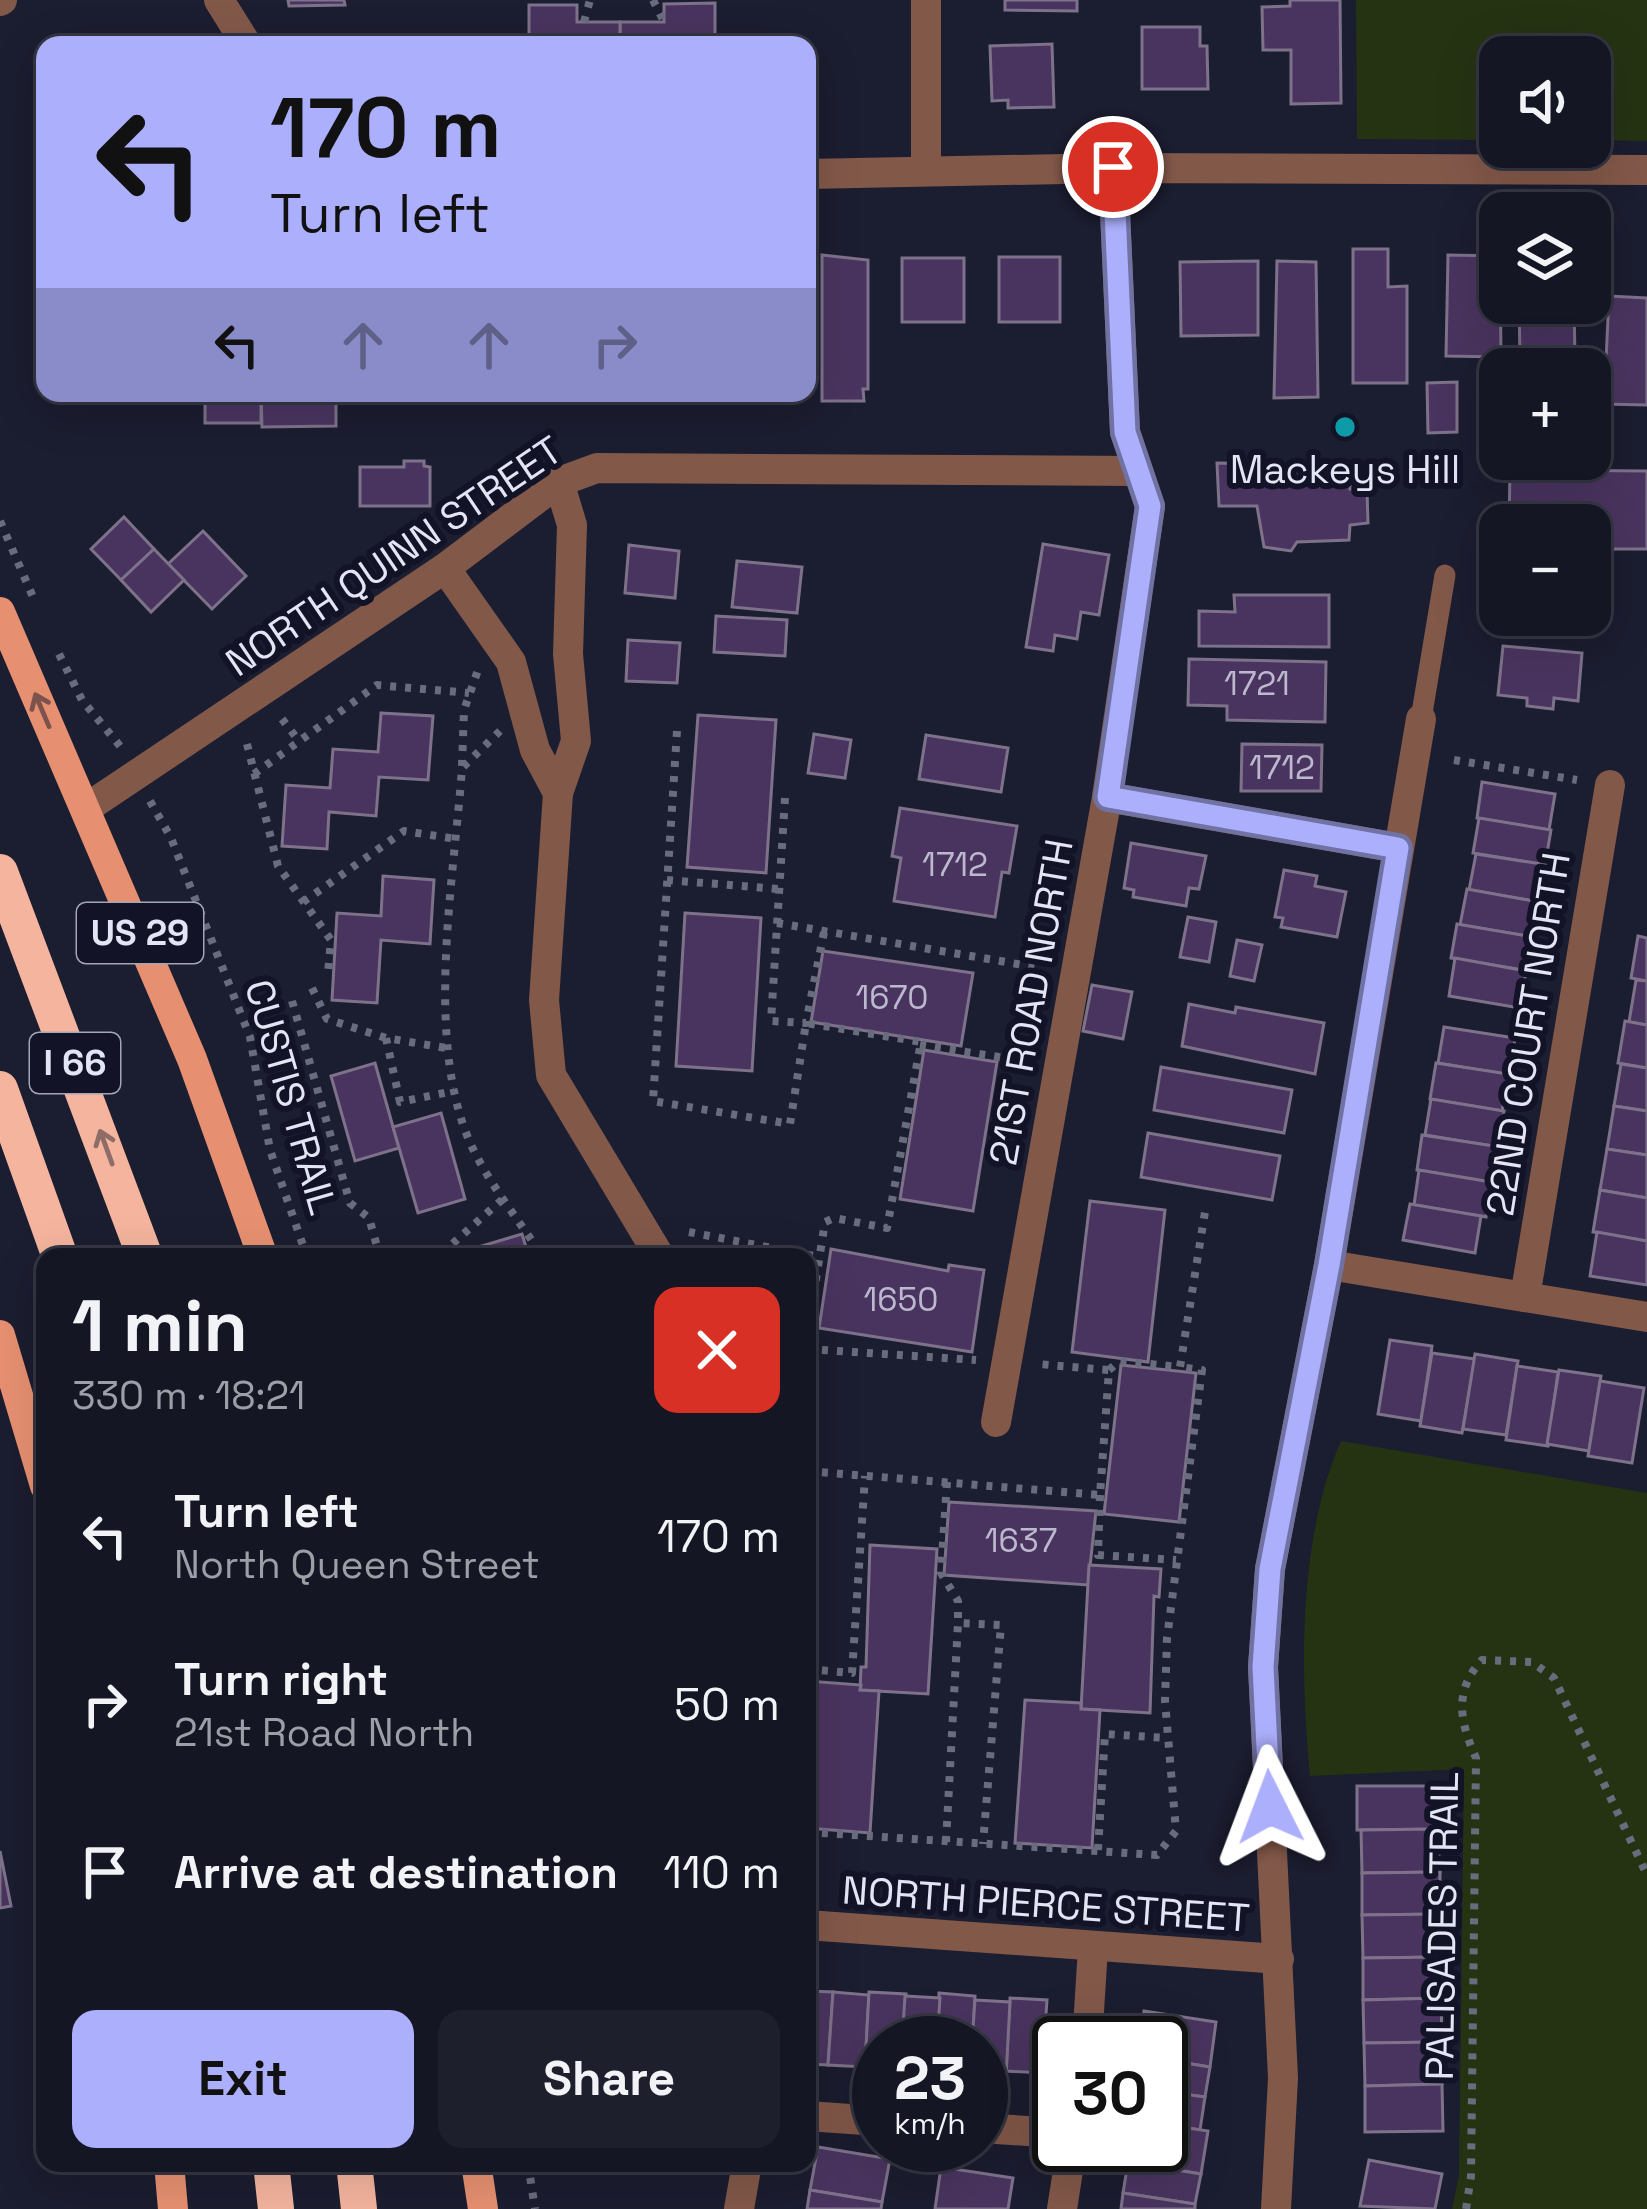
<!DOCTYPE html>
<html lang="en">
<head>
<meta charset="utf-8">
<style>
	:root { --surface:#141624; --page:#1d1f2c; --text:#f1f3f6; --muted:#9d9fa6; --line:#333541; --accent:#acaffb }
	body { margin:0; font-family:"Space Grotesk",sans-serif; background:var(--page); color:var(--text); height:100vh; display:flex; flex-direction:column; font-size:45px; white-space:nowrap }
	* { box-sizing:border-box; margin:0 }
	p { font-size:39px; color:var(--muted) }
	.icon { flex:none; width:66px; height:66px; fill:none; stroke:currentColor; stroke-width:2; stroke-linecap:round; stroke-linejoin:round }
	.map { position:relative; flex:1; overflow:hidden }
	.sheet { position:absolute; left:36px; top:1248px; width:780px; height:924px; display:flex; flex-direction:column; background:var(--surface); border-radius:24px; box-shadow:0 12px 48px #0002,0 0 0 3px var(--line) }
	.sheet>* { flex:none }
	.guide { position:absolute; left:36px; top:36px; width:780px; height:366px; border-radius:24px; box-shadow:0 12px 48px #0002,0 0 0 3px var(--line); background:#acaffb; color:#111; overflow:hidden }
	.tools { position:absolute; left:1479px; top:36px; display:grid; gap:24px }
	.tools a { display:grid; place-items:center; width:132px; height:132px; border-radius:24px; background:var(--surface); box-shadow:0 12px 48px #0002,0 0 0 3px var(--line); font-size:60px }
	.speed { position:absolute; left:852px; top:2016px; display:flex; gap:24px; font-size:60px; font-weight:700; text-align:center }
	.speed>* { display:grid; place-content:center; width:156px; height:156px; border-radius:50%; background:var(--surface); box-shadow:0 12px 48px #0002,0 0 0 3px var(--line); line-height:1 }
	.speed small { font-size:30px; font-weight:400 }
	.speed .limit { border:6px solid #111; border-radius:18px; background:#fff; color:#111 }
	.pin { position:absolute; display:grid; place-items:center; width:102px; height:102px; color:#fff; margin:-51px; border:6px solid #fff; border-radius:50%; box-shadow:0 3px 12px #0007 }
	.me { position:absolute; width:132px; margin:-66px; rotate:357deg; stroke-linejoin:round; filter:drop-shadow(0 0 9px #0008) }
	.turn { display:flex; align-items:center; gap:42px; height:252px; padding:0 36px; font-size:54px }
	.turn .icon { width:156px; height:156px; stroke-width:2.5 }
	.turn b { display:block; font-size:84px; line-height:102px }
	.lanes { display:flex; align-items:center; height:114px; padding:0 36px; background:#0003; justify-content:center; gap:60px; direction:ltr }
	.lanes .off { opacity:.35 }
	.round { display:grid; place-items:center; flex:none; width:126px; height:126px; border-radius:24px; background:var(--page) }
	.overview { display:flex; align-items:center; justify-content:space-between; height:204px; padding:0 36px }
	h1 { font-size:72px; font-weight:600; line-height:90px }
	.button { display:flex; gap:24px; margin-top:auto; padding:24px 36px }
	.button a { flex:1; height:138px; border-radius:24px; background:var(--accent); color:#111; font-size:48px; font-weight:600; line-height:138px; text-align:center }
	.button a+a { background:var(--page); color:var(--text) }
	ul { padding:0; list-style:none }
	li { display:flex; align-items:center; gap:36px; height:168px; padding:0 36px }
	li div { flex:1 }
	li b { display:block; font-size:45px }
	li em { font-style:normal }
	.map>svg:first-child { display:block }
	.green { fill:#253313 }
	.building { fill:#49345f; stroke:#7d728a; stroke-width:3 }
	.lines { fill:none; stroke-linecap:round; stroke-linejoin:round }
	.path { stroke:#696c7d; stroke-width:8; stroke-dasharray:6 9; stroke-linecap:butt }
	.lane { stroke:#825849; stroke-width:21 }
	.street { stroke:#825849; stroke-width:30 }
	.primary { stroke:#e79071; stroke-width:30 }
	.highway { stroke:#f4b49e; stroke-width:36 }
	.oneway { stroke:#7c524c }
	.oneway2 { stroke:#8e6c68 }
	.route-casing { stroke:#7072a3; stroke-width:30 }
	.route { stroke:#acaffb; stroke-width:21 }
	.culture-dot { fill:#0f9aa8; stroke:#121326; stroke-width:4.5 }
	.labels { text-anchor:middle; dominant-baseline:central; stroke-width:12; stroke-linejoin:round; paint-order:stroke }
	.number-label { font-size:33px; fill:#bcb9ce }
	.shield { fill:#121326; stroke:#a4a6b6; stroke-width:3 }
	.shield-label { font-size:36px; font-weight:bold; fill:#e2e5f3 }
	.poi-label { font-size:39px; fill:#e2e5f3; stroke:#121326 }
	.street-label { font-size:39px; fill:#e2e5f3; stroke:#121326 }
</style>
</head>
<body>
<div class="map">
<svg width="1647" height="2209" viewBox="0 0 1647 2209">
	<rect width="100%" height="100%" fill="#1b1d30"/>
	<g class="green">
		<polygon points="1356,0 1647,0 1647,141 1590,140 1590,57 1500,57 1500,140 1357,139"/>
		<path d="M1341,1441L1647,1493V2209H1452L1459,2175L1464,1769L1310,1776C1300,1671 1298,1539 1341,1441Z"/>
	</g>
	<g class="building">
		<polygon points="288,0 344,0 345,5 289,6"/>
		<polygon points="1005,0 1077,0 1077,11 1005,10"/>
		<polygon points="1290,0 1340,0 1341,103 1291,104 1291,50 1263,50 1262,7 1290,6"/>
		<polygon points="715,3 715,45 620,45 620,22 664,22 664,4"/>
		<polygon points="529,5 577,5 577,22 620,22 620,45 529,45"/>
		<polygon points="1142,27 1200,27 1200,46 1207,46 1208,89 1142,89"/>
		<polygon points="1052,44 1054,107 1008,108 1008,100 992,101 990,46"/>
		<polygon points="1353,249 1388,249 1388,287 1407,286 1407,383 1353,383"/>
		<polygon points="822,255 868,260 868,389 863,389 864,401 822,401"/>
		<polygon points="1448,255 1500,256 1501,357 1446,356"/>
		<rect x="999" y="257" width="61" height="65"/>
		<rect x="902" y="258" width="62" height="64"/>
		<polygon points="1258,261 1258,335 1181,336 1180,262"/>
		<polygon points="1277,261 1316,262 1318,397 1274,398"/>
		<polygon points="1609,296 1647,298 1647,405 1604,404"/>
		<polygon points="1519,303 1574,303 1575,357 1520,358"/>
		<polygon points="1457,382 1457,432 1428,433 1427,383"/>
		<polygon points="195,393 261,393 261,423 205,423 205,399 195,399"/>
		<polygon points="261,393 336,393 336,426 262,427"/>
		<polygon points="383,393 464,393 464,397 383,398"/>
		<polygon points="464,393 542,393 542,400 464,401"/>
		<polygon points="404,461 424,461 424,466 430,467 430,506 360,506 360,467 404,467"/>
		<polygon points="1217,463 1351,465 1350,489 1367,490 1368,523 1350,525 1349,540 1297,542 1291,551 1264,547 1257,506 1219,506"/>
		<polygon points="1510,470 1647,471 1647,549 1590,549 1590,525 1509,525"/>
		<polygon points="124,517 154,549 121,580 91,549"/>
		<polygon points="203,531 246,576 212,609 168,564"/>
		<polygon points="1043,544 1109,555 1099,615 1081,612 1077,639 1055,635 1053,651 1026,647"/>
		<polygon points="629,545 679,551 675,598 625,593"/>
		<polygon points="154,549 184,580 151,612 121,580"/>
		<polygon points="737,561 802,567 797,613 732,607"/>
		<polygon points="1234,595 1329,595 1329,647 1199,646 1199,611 1235,612"/>
		<polygon points="716,616 787,620 785,656 714,652"/>
		<polygon points="628,640 680,643 677,683 626,681"/>
		<polygon points="1503,646 1582,653 1578,701 1554,698 1553,709 1527,706 1527,698 1498,695"/>
		<polygon points="1189,659 1326,662 1325,722 1227,720 1227,706 1188,705"/>
		<polygon points="381,713 433,716 428,780 379,777 376,816 329,812 327,849 282,846 286,785 330,788 333,749 378,752"/>
		<polygon points="698,715 776,720 766,873 687,867"/>
		<polygon points="814,734 851,740 845,778 808,773"/>
		<polygon points="926,735 1008,748 1001,792 919,779"/>
		<polygon points="1242,744 1322,745 1321,791 1241,791"/>
		<polygon points="1482,782 1555,794 1549,830 1477,818"/>
		<polygon points="900,808 1017,826 1009,873 1002,872 995,917 894,901 901,858 892,856"/>
		<polygon points="1479,818 1551,830 1545,865 1473,853"/>
		<polygon points="1131,843 1206,856 1199,889 1189,888 1186,906 1133,897 1134,890 1124,888"/>
		<polygon points="1476,854 1548,865 1541,902 1469,890"/>
		<polygon points="1284,870 1317,876 1315,886 1346,892 1337,937 1281,927 1283,918 1275,917"/>
		<polygon points="383,876 434,880 430,944 381,940 377,1003 332,1000 337,913 381,916"/>
		<polygon points="1467,889 1539,902 1533,937 1460,925"/>
		<polygon points="685,913 761,918 752,1071 676,1066"/>
		<polygon points="1188,917 1216,922 1209,962 1180,957"/>
		<polygon points="1457,924 1528,936 1523,970 1451,958"/>
		<polygon points="1638,936 1647,938 1647,981 1631,978"/>
		<polygon points="1237,940 1262,945 1254,981 1230,976"/>
		<polygon points="823,951 973,973 961,1046 811,1022"/>
		<polygon points="1455,958 1526,971 1520,1008 1449,996"/>
		<polygon points="1636,980 1647,981 1647,1025 1629,1022"/>
		<polygon points="1092,985 1132,992 1123,1039 1083,1031"/>
		<polygon points="1189,1004 1235,1013 1236,1007 1324,1023 1315,1074 1182,1046"/>
		<polygon points="1625,1021 1647,1025 1647,1068 1618,1063"/>
		<polygon points="1444,1027 1515,1038 1510,1075 1438,1063"/>
		<polygon points="924,1050 997,1062 973,1211 900,1199"/>
		<polygon points="375,1063 399,1148 355,1161 331,1076"/>
		<polygon points="1436,1063 1508,1074 1502,1111 1430,1099"/>
		<polygon points="1621,1064 1647,1068 1647,1111 1614,1106"/>
		<polygon points="1161,1067 1292,1090 1284,1133 1154,1110"/>
		<polygon points="1431,1099 1504,1111 1498,1147 1425,1135"/>
		<polygon points="1614,1106 1647,1111 1647,1155 1607,1149"/>
		<polygon points="441,1113 465,1199 418,1213 393,1127"/>
		<polygon points="1148,1133 1280,1156 1272,1200 1141,1177"/>
		<polygon points="1422,1135 1494,1146 1489,1182 1417,1170"/>
		<polygon points="1607,1149 1647,1155 1647,1198 1600,1190"/>
		<polygon points="1419,1170 1491,1182 1486,1217 1414,1205"/>
		<polygon points="1600,1190 1647,1198 1647,1241 1593,1232"/>
		<polygon points="1090,1201 1165,1210 1148,1362 1072,1352"/>
		<polygon points="1410,1204 1481,1216 1475,1253 1403,1240"/>
		<polygon points="1597,1232 1647,1241 1647,1285 1590,1276"/>
		<polygon points="522,1234 529,1257 478,1257 475,1248"/>
		<polygon points="831,1249 948,1271 949,1265 984,1270 972,1352 819,1328"/>
		<polygon points="1390,1340 1432,1346 1421,1421 1378,1414"/>
		<polygon points="1432,1353 1475,1359 1462,1433 1420,1426"/>
		<polygon points="1475,1354 1518,1361 1506,1435 1463,1429"/>
		<polygon points="1121,1365 1196,1373 1179,1522 1104,1514"/>
		<polygon points="1517,1366 1558,1372 1548,1446 1506,1440"/>
		<polygon points="1559,1370 1601,1376 1589,1451 1547,1444"/>
		<polygon points="1600,1381 1644,1388 1632,1463 1588,1456"/>
		<polygon points="949,1502 1096,1511 1088,1585 944,1575"/>
		<polygon points="870,1545 937,1549 928,1694 860,1690 861,1667 866,1667"/>
		<polygon points="1089,1565 1161,1569 1159,1597 1154,1596 1150,1713 1081,1709"/>
		<polygon points="807,1681 861,1685 860,1690 879,1691 870,1833 807,1828"/>
		<polygon points="1025,1700 1081,1703 1081,1709 1100,1710 1092,1848 1015,1843"/>
		<polygon points="1357,1786 1433,1786 1433,1829 1357,1830"/>
		<polygon points="1438,1829 1440,1872 1362,1873 1361,1830"/>
		<polygon points="0,1851 11,1906 0,1908"/>
		<polygon points="1440,1872 1440,1914 1362,1915 1362,1873"/>
		<polygon points="1440,1914 1441,1957 1363,1958 1362,1915"/>
		<polygon points="1441,1957 1441,1998 1363,2000 1363,1958"/>
		<polygon points="807,1991 833,1992 828,2065 807,2064"/>
		<polygon points="833,1992 869,1995 865,2067 828,2065"/>
		<polygon points="869,1992 906,1994 902,2043 879,2043 879,2066 865,2065"/>
		<polygon points="939,1993 975,1996 972,2043 937,2043"/>
		<polygon points="905,1996 940,1998 937,2043 902,2043"/>
		<polygon points="1010,1998 1047,2000 1042,2073 1006,2071"/>
		<polygon points="1441,1998 1442,2042 1364,2043 1363,2000"/>
		<polygon points="975,2000 1010,2002 1006,2077 981,2075 981,2043 972,2043"/>
		<polygon points="1144,2011 1216,2022 1210,2067 1161,2059 1161,2043 1139,2043"/>
		<polygon points="1442,2042 1442,2084 1365,2086 1364,2043"/>
		<polygon points="1161,2059 1210,2067 1205,2097 1161,2091"/>
		<polygon points="1442,2084 1443,2131 1365,2132 1365,2086"/>
		<polygon points="1161,2091 1205,2097 1200,2130 1161,2124"/>
		<polygon points="1161,2124 1208,2131 1201,2174 1128,2162 1130,2145 1161,2145"/>
		<polygon points="818,2147 890,2159 882,2202 810,2190"/>
		<polygon points="1369,2160 1442,2174 1435,2209 1360,2206"/>
		<polygon points="1128,2162 1201,2174 1195,2204 1123,2193"/>
		<polygon points="941,2167 1013,2178 1008,2209 935,2209"/>
		<polygon points="810,2190 882,2202 881,2209 807,2209"/>
		<polygon points="1123,2193 1195,2204 1195,2209 1121,2209"/>
	</g>
	<g class="lines">
		<g class="path">
			<polyline points="653,0 664,22"/>
			<polyline points="584,22 590,0"/>
			<polyline points="0,521 33,597"/>
			<polyline points="59,654 82,700 120,746"/>
			<polyline points="282,719 299,741"/>
			<path d="M500,731L462,768C454,881 423,1045 473,1149C491,1186 520,1222 543,1257"/>
			<polyline points="677,731 653,1101 790,1124 806,1023 921,1042 887,1228 834,1218 825,1222 807,1336"/>
			<polyline points="247,744 278,866 331,940 328,973"/>
			<polyline points="1454,760 1577,780"/>
			<polyline points="462,766 464,710 478,670"/>
			<polyline points="254,774 377,685 469,693"/>
			<polyline points="785,798 771,1021 806,1023 824,932"/>
			<polyline points="150,801 171,838 250,1037 270,1150 307,1257"/>
			<polyline points="667,880 779,889"/>
			<polyline points="303,902 404,831 457,839"/>
			<polyline points="777,923 1041,968"/>
			<polyline points="312,988 327,1019 386,1038 446,1048"/>
			<polyline points="292,1001 350,1203 369,1218 380,1257"/>
			<polyline points="386,1038 400,1102 454,1091"/>
			<polyline points="920,1045 1025,1061"/>
			<polyline points="689,1232 819,1257"/>
			<polyline points="455,1257 451,1245 504,1198"/>
			<polyline points="807,1349 976,1360"/>
			<polyline points="1109,1370 1119,1361 1180,1367 1205,1212"/>
			<polyline points="807,1471 1100,1495 1109,1370 1038,1364"/>
			<polyline points="947,1482 941,1573 958,1601 958,1623"/>
			<polyline points="1100,1495 1098,1555 1176,1560"/>
			<polyline points="807,1669 852,1673 865,1476"/>
			<polyline points="807,1832 1157,1855 1176,1831 1165,1701 1167,1638 1202,1370 1180,1367"/>
			<polyline points="946,1842 958,1623 1001,1625 983,1844"/>
			<polyline points="1098,1850 1105,1734 1167,1738"/>
			<polyline points="528,2163 535,2209"/>
			<path d="M1466,2209L1471,2176L1476,1758C1460,1722 1453,1691 1482,1660L1532,1662L1554,1678L1647,1875"/>
		</g>
		<polyline class="lane" points="1421,719 1445,575"/>
		<g class="street">
			<polyline points="219,0 247,45"/>
			<polyline points="926,0 926,170"/>
			<polyline points="0,1 2,0"/>
			<polyline points="807,174 1113,168 1647,170"/>
			<polyline points="559,482 572,525 568,654 576,741 558,793 544,1000 551,1075 660,1257"/>
			<polyline points="445,568 511,662 535,750 558,793"/>
			<polyline points="1107,797 1398,848"/>
			<polyline points="85,809 445,568 559,482 597,468 1138,471"/>
			<polyline points="1329,1265 1647,1317"/>
			<polyline points="1525,1297 1610,785"/>
			<polyline points="996,1422 1107,797 1150,506 1125,432 1113,168"/>
			<polyline points="807,1925 1279,1959"/>
			<polyline points="1087,2043 1093,1948"/>
			<polyline points="807,2116 879,2121"/>
			<polyline points="981,2128 1059,2133"/>
			<polyline points="739,2209 747,2163"/>
			<polyline points="1062,2209 1072,2145"/>
			<polyline points="1276,2209 1283,2078 1263,1667 1270,1569 1329,1265 1421,719"/>
		</g>
		<g class="primary">
			<polyline points="0,612 192,1059 263,1257"/>
			<polyline points="0,1335 45,1486"/>
			<polyline points="169,2163 173,2209"/>
			<polyline points="476,2163 483,2209"/>
		</g>
		<g class="highway">
			<polyline points="0,872 145,1257"/>
			<polyline points="0,1089 60,1257"/>
			<polyline points="271,2163 276,2209"/>
			<polyline points="354,2163 359,2209"/>
		</g>
	</g>
	<defs><path id="oneway-shaft" d="M-6 0H5M1.5-3L5.5 0L1.5 3" fill="none" stroke-width="1.6" stroke-linecap="round" stroke-linejoin="round" transform="scale(3)"/></defs>
	<use class="oneway" href="#oneway-shaft" transform="translate(42 710) rotate(-113)"/>
	<use class="oneway2" href="#oneway-shaft" transform="translate(106 1147) rotate(-110)"/>
	<g class="lines">
		<g class="route-casing">
			<polyline id="route" points="1113,167 1125,432 1150,506 1108,797 1398,848 1329,1265 1270,1569 1263,1667 1270,1807"/>
		</g>
		<use href="#route" class="route"/>
	</g>
	<circle class="culture-dot" cx="1345" cy="427" r="12"/>
	<g class="labels">
		<g class="number-label">
			<text x="1257" y="684">1721</text>
			<text x="1282" y="768">1712</text>
			<text x="955" y="865">1712</text>
			<text x="892" y="998">1670</text>
			<text x="901" y="1300">1650</text>
			<text x="1021" y="1541">1637</text>
		</g>
		<g class="shield">
			<rect x="77" y="903" width="126" height="60" rx="9"/>
			<rect x="30" y="1033" width="90" height="60" rx="9"/>
		</g>
		<g class="shield-label">
			<text x="140" y="933">US 29</text>
			<text x="75" y="1063">I 66</text>
		</g>
		<g class="poi-label">
			<text x="1345" y="469">Mackeys Hill</text>
		</g>
		<g class="street-label">
			<text transform="translate(394 556) rotate(-34)">NORTH QUINN STREET</text>
			<text transform="translate(1031 1002) rotate(-80)">21ST ROAD NORTH</text>
			<text transform="translate(1528 1034) rotate(-81)">22ND COURT NORTH</text>
			<text transform="translate(291 1097) rotate(74)">CUSTIS TRAIL</text>
			<text transform="translate(1046 1904) rotate(4)">NORTH PIERCE STREET</text>
			<text transform="translate(1442 1926) rotate(-89)">PALISADES TRAIL</text>
		</g>
	</g>
</svg>
<div class="tools">
<a><svg class="icon" aria-label="sound" viewBox="0 0 24 24"><path d="M4 9h4l5-4v14l-5-4H4zM17 9q2 3 0 6"/></svg></a>
<a><svg class="icon" aria-label="layers" viewBox="0 0 24 24"><path d="M12 4l9 5-9 5-9-5zM3 14l9 5 9-5"/></svg></a>
<a>+</a>
<a>−</a>
</div>
<div class="speed"><div>23<small>km/h</small></div><div class="limit">30</div></div>
<div class="pin" style="left:1113px;top:167px;background:#d93025"><svg class="icon" aria-label="arrive" viewBox="0 0 24 24"><path d="M6 21V4h12l-3 4 3 4H6"/></svg></div>
<svg class="me" style="left:1270px;top:1807px" viewBox="-20 -20 40 40"><path d="M0-17L14 15 0 8-14 15z" fill="#acaffb" stroke="#fff" stroke-width="4"/></svg>
<div class="guide">
<div class="turn"><svg class="icon" aria-label="left" viewBox="0 0 24 24"><path d="M17 20v-9H6M10 6l-5 5 5 5"/></svg><div><b>170 m</b>Turn left</div></div>
<div class="lanes"><svg class="icon" aria-label="left" viewBox="0 0 24 24"><path d="M17 20v-9H6M10 6l-5 5 5 5"/></svg><svg class="icon off" aria-label="ahead" viewBox="0 0 24 24"><path d="M12 20V5M6 11l6-6 6 6"/></svg><svg class="icon off" aria-label="ahead" viewBox="0 0 24 24"><path d="M12 20V5M6 11l6-6 6 6"/></svg><svg class="icon off" aria-label="right" viewBox="0 0 24 24"><path d="M7 20v-9h11M14 6l5 5-5 5"/></svg></div>
</div>
<section class="sheet">
<div class="overview"><div><h1>1 min</h1><p>330 m · 18:21</p></div><a class="round" style="background:#d93025;color:#fff"><svg class="icon" aria-label="close" viewBox="0 0 24 24"><path d="M6 6l12 12M18 6L6 18"/></svg></a></div>
<ul>
<li><svg class="icon" aria-label="left" viewBox="0 0 24 24"><path d="M17 20v-9H6M10 6l-5 5 5 5"/></svg><div><b>Turn left</b><p>North Queen Street</p></div><em>170 m</em></li>
<li><svg class="icon" aria-label="right" viewBox="0 0 24 24"><path d="M7 20v-9h11M14 6l5 5-5 5"/></svg><div><b>Turn right</b><p>21st Road North</p></div><em>50 m</em></li>
<li><svg class="icon" aria-label="arrive" viewBox="0 0 24 24"><path d="M6 21V4h12l-3 4 3 4H6"/></svg><div><b>Arrive at destination</b></div><em>110 m</em></li>
</ul>
<div class="button"><a>Exit</a><a>Share</a></div>
</section>
</div>
</body>
</html>
